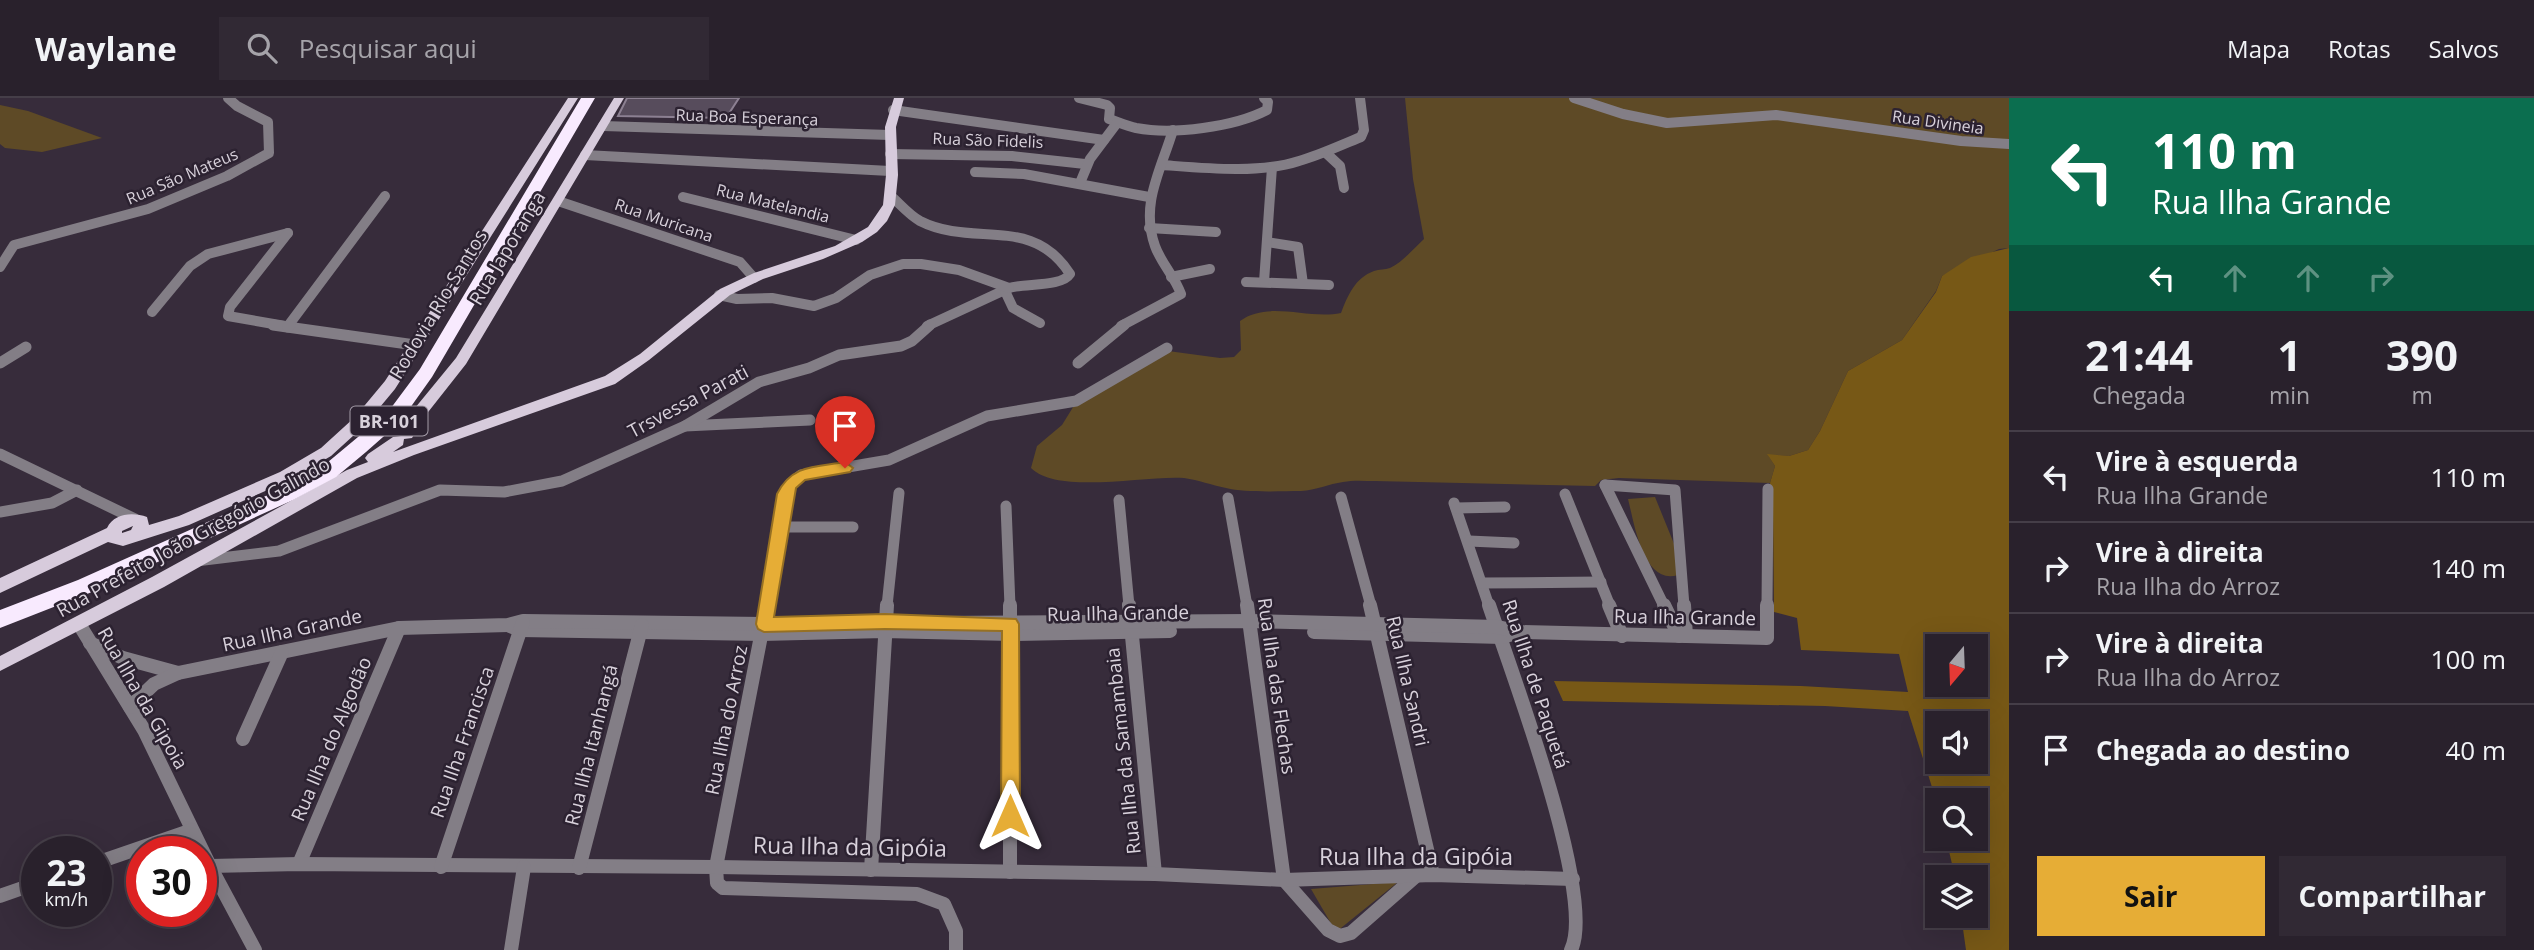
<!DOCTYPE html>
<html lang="pt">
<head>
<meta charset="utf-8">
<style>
	:root { --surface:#29212c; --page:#312934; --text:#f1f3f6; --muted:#a5a3a9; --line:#453e48; --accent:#e6ad36 }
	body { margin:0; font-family:"Open Sans",sans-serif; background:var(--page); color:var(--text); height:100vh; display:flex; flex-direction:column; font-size:26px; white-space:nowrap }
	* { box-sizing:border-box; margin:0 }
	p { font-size:23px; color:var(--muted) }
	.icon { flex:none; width:38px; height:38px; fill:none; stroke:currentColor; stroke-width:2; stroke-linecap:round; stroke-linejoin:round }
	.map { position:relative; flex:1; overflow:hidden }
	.drawer { display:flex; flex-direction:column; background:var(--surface); width:525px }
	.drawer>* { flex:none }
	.hud { background:#0b6e4f; color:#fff; overflow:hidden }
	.needle { width:46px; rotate:199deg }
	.controls { position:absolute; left:1925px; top:536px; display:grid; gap:14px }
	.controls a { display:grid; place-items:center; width:63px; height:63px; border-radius:0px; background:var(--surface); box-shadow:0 7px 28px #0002,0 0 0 2px var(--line); font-size:35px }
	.speed { position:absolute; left:21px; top:738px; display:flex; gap:14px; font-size:35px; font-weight:700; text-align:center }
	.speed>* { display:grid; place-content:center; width:91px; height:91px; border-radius:50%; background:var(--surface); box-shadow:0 7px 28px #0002,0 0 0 2px var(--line); line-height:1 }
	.speed small { font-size:18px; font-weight:400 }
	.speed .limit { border:10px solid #d22; background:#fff; color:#111 }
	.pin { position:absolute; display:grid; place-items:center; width:60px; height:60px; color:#fff; margin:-72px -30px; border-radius:50% 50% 50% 0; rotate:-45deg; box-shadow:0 0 7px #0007 }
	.pin .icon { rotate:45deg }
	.me { position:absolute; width:77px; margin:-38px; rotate:0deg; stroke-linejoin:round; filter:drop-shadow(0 0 5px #0008) }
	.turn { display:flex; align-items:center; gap:24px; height:147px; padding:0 28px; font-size:32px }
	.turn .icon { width:91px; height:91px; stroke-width:2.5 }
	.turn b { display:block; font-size:49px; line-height:60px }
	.lanes { display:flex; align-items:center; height:66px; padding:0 28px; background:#0003; justify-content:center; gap:35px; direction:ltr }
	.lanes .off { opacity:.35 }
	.eta { display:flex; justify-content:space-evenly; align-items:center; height:119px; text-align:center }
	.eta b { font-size:42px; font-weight:700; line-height:49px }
	.button { display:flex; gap:14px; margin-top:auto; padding:14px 28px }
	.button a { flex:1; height:80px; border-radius:0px; background:var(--accent); color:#111; font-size:28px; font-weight:700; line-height:80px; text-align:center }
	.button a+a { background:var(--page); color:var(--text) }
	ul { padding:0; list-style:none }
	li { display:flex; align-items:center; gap:21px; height:91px; padding:0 28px; border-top:2px solid var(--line) }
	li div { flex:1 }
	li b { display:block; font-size:26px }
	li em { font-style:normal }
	header { display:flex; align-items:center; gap:42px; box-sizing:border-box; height:98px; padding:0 35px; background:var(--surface); border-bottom:2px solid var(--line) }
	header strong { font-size:33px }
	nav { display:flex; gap:38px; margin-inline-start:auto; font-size:24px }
	.search { width:490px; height:63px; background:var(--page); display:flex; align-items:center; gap:18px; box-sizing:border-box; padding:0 24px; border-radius:0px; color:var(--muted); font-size:26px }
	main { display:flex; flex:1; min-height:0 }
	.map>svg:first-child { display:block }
	.green { fill:#5e4a26 }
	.water { fill:#775816; fill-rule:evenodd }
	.building { fill:#574c5c; stroke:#8c8092; stroke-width:2 }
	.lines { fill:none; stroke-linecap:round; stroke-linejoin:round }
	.minor-far2 { stroke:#837e86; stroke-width:10 }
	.minor-far1 { stroke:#837e86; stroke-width:11 }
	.minor { stroke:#837e86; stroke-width:14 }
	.major { fill:#d7cbdc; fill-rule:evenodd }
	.highway { fill:#f8eafe; fill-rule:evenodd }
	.route { fill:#e6ad36; stroke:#967023; stroke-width:2 }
	.labels { text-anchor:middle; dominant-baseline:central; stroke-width:5; stroke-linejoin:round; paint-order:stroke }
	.far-street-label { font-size:16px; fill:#d8d1db; stroke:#2c2231 }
	.shield { fill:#2c2231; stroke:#a49ca8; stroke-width:2 }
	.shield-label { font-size:18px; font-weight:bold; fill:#d8d1db }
	.street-label { font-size:19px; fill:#d8d1db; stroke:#2c2231 }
	.near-street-label { font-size:23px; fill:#d8d1db; stroke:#2c2231 }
</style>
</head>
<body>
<header>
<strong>Waylane</strong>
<div class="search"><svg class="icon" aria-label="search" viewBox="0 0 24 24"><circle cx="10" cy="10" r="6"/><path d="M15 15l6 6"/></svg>Pesquisar aqui</div>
<nav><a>Mapa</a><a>Rotas</a><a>Salvos</a></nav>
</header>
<main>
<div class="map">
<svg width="2009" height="852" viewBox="0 0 2009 852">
	<rect width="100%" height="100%" fill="#372c3b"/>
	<g class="green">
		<path d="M1405,0H2009V150L1999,151L1942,178L1936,193L1902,242L1848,273L1820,333L1808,352L1789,358L1768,357L1775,368L1770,385L1619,380L1601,382L1595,388L1375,383C1365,383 1353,382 1343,384C1329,386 1316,392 1301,393C1280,393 1246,395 1226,390C1211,387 1199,382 1184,380C1147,377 1058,397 1031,370L1037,348L1062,327L1075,306L1168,253L1220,260L1234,259L1241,252L1240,223C1268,202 1308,222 1341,215C1348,197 1355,180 1374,173C1379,171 1385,172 1390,170C1403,164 1414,150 1424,141L1413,81Z"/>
		<polygon points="0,7 28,13 102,40 42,54 5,50 0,46"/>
		<path d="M1655,399L1679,458L1678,477C1643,488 1634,424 1628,401Z"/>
		<polygon points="1398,784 1336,834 1311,791"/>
	</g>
	<path class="water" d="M2009,150V852H1966L1962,824L1926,815L1923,801L1937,805V817H1976V779H1955L1946,740H1976V702H1937V705L1908,613L1825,608L1563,603L1554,583L1801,588L1908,594L1899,556L1801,552L1797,520L1774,514L1773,412L1770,385L1775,368L1767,356L1789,358L1808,352L1820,333L1848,273L1902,242L1936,194L1942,178L1971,159ZM1937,548H1976V586H1937ZM1937,625H1976V663H1937Z"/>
	<polygon class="building" points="627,0 739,0 726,20 618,18"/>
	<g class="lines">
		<g class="minor-far2">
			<path d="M1079,0L1107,7L1110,10L1109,21C1118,24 1127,28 1136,30C1173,37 1234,29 1267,12L1268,4L1264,0"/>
			<polyline points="1574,0 1623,16 1667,25 1776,17 1961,43 2009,46"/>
			<polyline points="893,12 1104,42"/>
			<polyline points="603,28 890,37"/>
			<polyline points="1326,55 1340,68 1344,90"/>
			<polyline points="890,56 1012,58 1085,66"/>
			<polyline points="585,57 890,73"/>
			<path d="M1162,67C1203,70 1260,76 1299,63C1320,57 1341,47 1361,39L1364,32L1360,0"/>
			<polyline points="975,74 1024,76 1149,99"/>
			<polyline points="1080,85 1090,61 1117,25"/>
			<path d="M891,98C900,106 909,117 920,123C973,150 1032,116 1070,176C1062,189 1025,185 1009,190L927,228"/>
			<polyline points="683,99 856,142"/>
			<polyline points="558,103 740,164 754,180"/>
			<polyline points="1149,130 1216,134"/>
			<polyline points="1267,144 1298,149 1303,186"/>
			<polyline points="0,169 14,147 148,111 227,78 269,55 268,24 237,8 228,0"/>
			<polyline points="1171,179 1210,171"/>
			<polyline points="1246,184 1329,187"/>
			<polyline points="1264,184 1272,69"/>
			<polyline points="1005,193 1013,210 1040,225"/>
			<polyline points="719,197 737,201 772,200 814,208 836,200 870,177 903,166 921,166 959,172 1009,190"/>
			<polyline points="152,214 190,168 208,156 288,135"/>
			<polyline points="285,228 228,218 230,209 288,135"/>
			<polyline points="288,228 385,98"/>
			<path d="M1121,228L1181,196C1175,179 1161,165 1155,148C1140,106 1161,72 1173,32"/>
		</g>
		<g class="minor-far1">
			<polyline points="273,227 415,247"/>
			<polyline points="288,229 290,227"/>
			<polyline points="0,265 26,249"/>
			<polyline points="1078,265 1124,227"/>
			<polyline points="685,328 810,322"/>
			<polyline points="0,356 135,421"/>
			<polyline points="1605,387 1675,392 1684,508"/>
			<polyline points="1605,387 1664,508"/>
			<polyline points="1565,396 1610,508"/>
			<polyline points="1341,399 1371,508"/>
			<polyline points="1228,400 1247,508"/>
			<polyline points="1119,402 1129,508"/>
			<polyline points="1454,405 1489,508"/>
			<polyline points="1006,408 1010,508"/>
			<polyline points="1456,410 1505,409"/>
			<polyline points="0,414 52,405 77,392"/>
			<polyline points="780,429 853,429"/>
			<polyline points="1469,443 1514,445"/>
			<polyline points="196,463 279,453 440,392 504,394 562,383 685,328 759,284 809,270 839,257 901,248 912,243 930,227"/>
			<polyline points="1482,485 1601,484"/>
			<polyline points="767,508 785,396 790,386 801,377 889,362 987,318 1076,303 1167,250"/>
			<polyline points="887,508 899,395"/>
			<polyline points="1767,508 1768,391"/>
		</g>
		<g class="minor">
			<polyline points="767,507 716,769 717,785 723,790 917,796 944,806 956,833 956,852"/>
			<polyline points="1010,507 1010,774"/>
			<polyline points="1129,507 1155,776"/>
			<polyline points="1247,507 1284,782 1328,832 1340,838 1351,835 1416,778"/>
			<polyline points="1370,507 1433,777"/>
			<path d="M1489,507C1510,570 1597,799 1571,852"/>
			<polyline points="1609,507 1622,538"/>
			<polyline points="1664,507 1679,538"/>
			<polyline points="1684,507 1686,538"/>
			<polyline points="79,526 144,632 210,768 255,852"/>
			<polyline points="510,528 520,532 762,536 884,533 1011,536 1170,533"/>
			<polyline points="1314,534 1502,539 1516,535"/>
			<polyline points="90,545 123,560 178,575 399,530 508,527 523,523 764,526 1249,523 1498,529 1519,534 1767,540 1767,507"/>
			<polyline points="130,609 154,586 178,575"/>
			<polyline points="243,641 282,554"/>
			<polyline points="96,765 192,732"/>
			<polyline points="299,766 399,530"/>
			<polyline points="210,768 299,766 716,769 1155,776 1284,782 1433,777 1573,781"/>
			<polyline points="441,769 523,524"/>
			<polyline points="579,770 642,527"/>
			<polyline points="871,772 887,507"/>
			<polyline points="0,798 37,785"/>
			<polyline points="511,852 524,769"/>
		</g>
		<g class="major">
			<path d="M568,0H578L395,291L365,327L331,358L290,382L189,427L123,448L108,444L0,495V480L107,430C114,415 133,414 147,419L149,427L179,418L280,374L321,350L355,319L385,283ZM133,428L131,432L122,435V433Z"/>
			<polygon points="614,0 624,0 466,266 425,318 412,340 404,341 403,347 393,354 605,278 640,256 720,191 754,175 835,148 868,129 883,107 886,77 885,29 894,0 904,0 896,29 898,77 895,107 887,123 877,134 862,144 823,161 763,181 730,197 649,262 615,286 414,357 357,380 164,489 0,573 0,558 152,479 347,372 368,364 365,360 368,356 393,339 401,338 400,336 415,310 456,260"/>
		</g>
		<polygon class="highway" points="581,0 595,0 432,279 400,324 366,354 336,379 293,402 92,494 0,530 0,512 78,482 279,392 322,369 388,314 420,271"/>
	</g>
	<path class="route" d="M845,364L853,370L850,374L805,382L796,390L774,519L885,516L1016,521L1019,526L1020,718L1017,725L1010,728L1004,725L1001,718L1002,533L885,531L764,534L758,531L756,526L777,396C792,366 816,369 845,364Z"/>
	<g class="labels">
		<g class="far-street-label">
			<text transform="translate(747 19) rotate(2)">Rua Boa Esperança</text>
			<text transform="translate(1938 24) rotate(8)">Rua Divineia</text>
			<text transform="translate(988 42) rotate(2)">Rua São Fidelis</text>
			<text transform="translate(182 78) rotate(-23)">Rua São Mateus</text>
			<text transform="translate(773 105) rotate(14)">Rua Matelandia</text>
			<text transform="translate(664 122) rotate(19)">Rua Muricana</text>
		</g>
		<rect class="shield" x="350.5" y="308.5" width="77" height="29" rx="5"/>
		<g class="shield-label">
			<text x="389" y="323">BR-101</text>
		</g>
		<g class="street-label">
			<text transform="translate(507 150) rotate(-59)">Rua Japoranga</text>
			<text transform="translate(438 206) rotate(-59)">Rodovia Rio-Santos</text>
			<text transform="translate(688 303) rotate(-28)">Trsvessa Parati</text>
			<text transform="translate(193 439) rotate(-29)">Rua Prefeito João Gregório Galindo</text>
			<text transform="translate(1118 515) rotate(-1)">Rua Ilha Grande</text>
			<text transform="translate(1685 519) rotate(1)">Rua Ilha Grande</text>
			<text transform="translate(292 532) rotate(-12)">Rua Ilha Grande</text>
			<text transform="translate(1408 583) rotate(77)">Rua Ilha Sandri</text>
			<text transform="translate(1536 586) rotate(72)">Rua Ilha de Paquetá</text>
			<text transform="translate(1277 588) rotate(82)">Rua Ilha das Flechas</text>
			<text transform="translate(143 600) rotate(60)">Rua Ilha da Gipoia</text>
			<text transform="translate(726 622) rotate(-79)">Rua Ilha do Arroz</text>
			<text transform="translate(331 641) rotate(-67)">Rua Ilha do Algodão</text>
			<text transform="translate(462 644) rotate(-71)">Rua Ilha Francisca</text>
			<text transform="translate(591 647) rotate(-76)">Rua Ilha Itanhangá</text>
			<text transform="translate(1123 653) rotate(-96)">Rua Ilha da Samambaia</text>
		</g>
		<g class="near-street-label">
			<text transform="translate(850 748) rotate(1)">Rua Ilha da Gipóia</text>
			<text x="1416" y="758">Rua Ilha da Gipóia</text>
		</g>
	</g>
</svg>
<div class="controls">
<a><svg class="needle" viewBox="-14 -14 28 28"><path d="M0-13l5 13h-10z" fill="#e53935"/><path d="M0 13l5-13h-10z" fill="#a5a3a9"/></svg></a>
<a><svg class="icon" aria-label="sound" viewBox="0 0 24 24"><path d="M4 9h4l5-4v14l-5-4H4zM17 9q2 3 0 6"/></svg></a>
<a><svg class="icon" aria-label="search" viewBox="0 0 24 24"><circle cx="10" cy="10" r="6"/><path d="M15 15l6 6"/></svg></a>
<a><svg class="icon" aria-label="layers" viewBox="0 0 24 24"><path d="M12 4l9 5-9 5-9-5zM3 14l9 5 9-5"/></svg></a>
</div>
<div class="speed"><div>23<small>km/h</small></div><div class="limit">30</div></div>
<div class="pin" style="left:845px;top:370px;background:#d93025"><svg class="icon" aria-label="arrive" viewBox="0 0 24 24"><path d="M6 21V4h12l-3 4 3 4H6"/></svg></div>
<svg class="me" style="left:1010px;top:718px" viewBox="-20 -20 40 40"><path d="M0-17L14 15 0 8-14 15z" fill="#e6ad36" stroke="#fff" stroke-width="4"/></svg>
</div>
<section class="drawer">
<div class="hud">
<div class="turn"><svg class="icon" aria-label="left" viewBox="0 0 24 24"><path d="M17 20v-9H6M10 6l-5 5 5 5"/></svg><div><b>110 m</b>Rua Ilha Grande</div></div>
<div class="lanes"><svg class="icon" aria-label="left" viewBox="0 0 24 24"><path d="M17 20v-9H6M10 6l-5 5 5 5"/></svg><svg class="icon off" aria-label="ahead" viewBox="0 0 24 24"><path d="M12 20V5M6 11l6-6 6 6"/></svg><svg class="icon off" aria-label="ahead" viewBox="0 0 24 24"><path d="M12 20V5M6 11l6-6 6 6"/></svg><svg class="icon off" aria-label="right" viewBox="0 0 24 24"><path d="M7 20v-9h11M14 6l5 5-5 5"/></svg></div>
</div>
<div class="eta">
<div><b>21:44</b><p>Chegada</p></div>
<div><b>1</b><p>min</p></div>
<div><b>390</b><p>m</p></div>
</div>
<ul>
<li><svg class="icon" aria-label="left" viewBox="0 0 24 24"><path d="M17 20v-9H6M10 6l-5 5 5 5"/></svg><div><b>Vire à esquerda</b><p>Rua Ilha Grande</p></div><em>110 m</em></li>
<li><svg class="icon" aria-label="right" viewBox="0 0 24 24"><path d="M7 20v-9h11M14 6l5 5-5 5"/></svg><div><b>Vire à direita</b><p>Rua Ilha do Arroz</p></div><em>140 m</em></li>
<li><svg class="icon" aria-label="right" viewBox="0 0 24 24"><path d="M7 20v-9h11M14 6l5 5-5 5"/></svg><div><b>Vire à direita</b><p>Rua Ilha do Arroz</p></div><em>100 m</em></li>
<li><svg class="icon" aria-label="arrive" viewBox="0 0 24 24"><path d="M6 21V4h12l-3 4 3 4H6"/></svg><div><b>Chegada ao destino</b></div><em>40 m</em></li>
</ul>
<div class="button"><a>Sair</a><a>Compartilhar</a></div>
</section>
</main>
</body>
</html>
